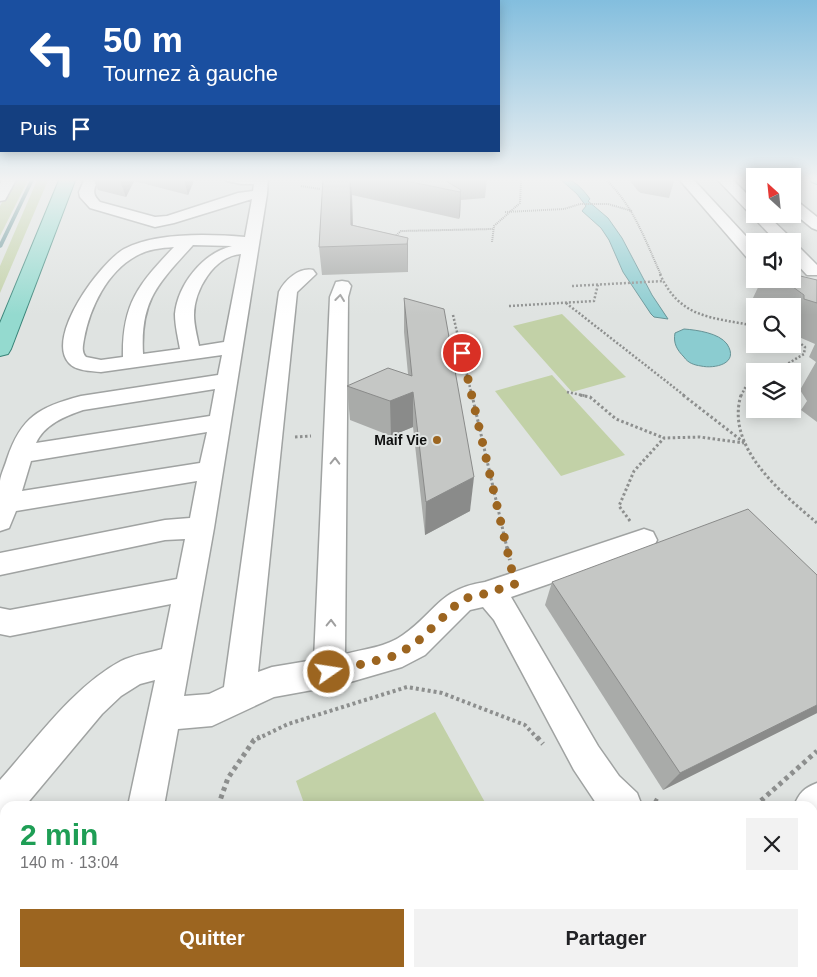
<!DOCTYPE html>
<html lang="fr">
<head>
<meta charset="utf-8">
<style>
	:root { --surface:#fff; --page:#f2f2f2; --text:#202124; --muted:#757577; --accent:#9c6520 }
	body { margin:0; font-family:Arial,sans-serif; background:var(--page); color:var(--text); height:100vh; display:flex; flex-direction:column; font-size:19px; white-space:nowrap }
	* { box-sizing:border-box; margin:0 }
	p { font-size:16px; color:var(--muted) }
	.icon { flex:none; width:28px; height:28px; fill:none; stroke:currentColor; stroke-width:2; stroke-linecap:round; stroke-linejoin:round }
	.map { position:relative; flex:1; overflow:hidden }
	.sheet { position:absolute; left:0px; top:801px; width:818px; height:176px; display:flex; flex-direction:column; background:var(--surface); border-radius:15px 15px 0 0; box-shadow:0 2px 12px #0003 }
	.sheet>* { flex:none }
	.top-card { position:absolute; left:0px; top:0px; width:500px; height:152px; box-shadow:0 2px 12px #0003; background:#1a4fa0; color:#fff; overflow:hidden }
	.needle { width:32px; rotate:333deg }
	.fabs { position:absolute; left:746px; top:168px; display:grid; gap:10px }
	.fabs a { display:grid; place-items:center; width:55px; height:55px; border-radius:0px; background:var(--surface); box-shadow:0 2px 12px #0003; font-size:25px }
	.pin { position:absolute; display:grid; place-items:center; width:42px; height:42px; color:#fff; margin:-21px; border:2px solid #fff; border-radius:50%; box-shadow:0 1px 5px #0007 }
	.me { position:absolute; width:55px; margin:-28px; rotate:77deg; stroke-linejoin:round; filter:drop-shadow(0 0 4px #0008) }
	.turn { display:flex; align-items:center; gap:18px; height:105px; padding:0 20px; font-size:22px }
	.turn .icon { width:65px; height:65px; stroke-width:2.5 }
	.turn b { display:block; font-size:35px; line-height:42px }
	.then { display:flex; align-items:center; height:48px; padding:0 20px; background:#0003; gap:10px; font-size:19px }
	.round { display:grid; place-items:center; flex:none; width:52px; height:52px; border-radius:0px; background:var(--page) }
	.head { display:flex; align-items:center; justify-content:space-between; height:85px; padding:0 20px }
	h1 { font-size:30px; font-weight:600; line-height:38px; color:#1e9e55 }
	.button { display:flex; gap:10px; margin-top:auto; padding:10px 20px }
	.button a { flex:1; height:58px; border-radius:0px; background:var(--accent); color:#fff; font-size:20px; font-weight:600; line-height:58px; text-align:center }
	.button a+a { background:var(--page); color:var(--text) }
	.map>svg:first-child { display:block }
	.green { fill:#c2d1a7 }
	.water { fill:#8bccd0; stroke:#669396 }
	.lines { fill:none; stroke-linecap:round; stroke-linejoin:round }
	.stream { fill:#669396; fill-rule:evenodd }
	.minor-casing { stroke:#a0a3a2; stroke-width:3 }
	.major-casing { stroke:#378377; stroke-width:2 }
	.path-far4 { stroke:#8d8f8e; stroke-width:2; stroke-dasharray:1 1; stroke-linecap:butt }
	.path-far3 { stroke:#8d8f8e; stroke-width:2.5; stroke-dasharray:2 2; stroke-linecap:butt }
	.path-far2 { stroke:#8d8f8e; stroke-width:3; stroke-dasharray:2.5 2.5; stroke-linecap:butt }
	.path-far1 { stroke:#8d8f8e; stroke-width:4; stroke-dasharray:3 3; stroke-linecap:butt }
	.path { stroke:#8d8f8e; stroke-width:5; stroke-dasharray:4 4; stroke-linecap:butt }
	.minor { fill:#fff; fill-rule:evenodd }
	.major { fill:#94dacf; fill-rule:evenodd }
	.wall { fill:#a9aba9 }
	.shaded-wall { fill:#8a8b8a }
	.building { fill:#c5c7c5; stroke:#8a8b8a }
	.oneway { stroke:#9f9f9f }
	.route { stroke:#9c6520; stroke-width:9; stroke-dasharray:0 16.2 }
	.poi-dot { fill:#9c6520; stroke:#dfe3e1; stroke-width:2 }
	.labels { text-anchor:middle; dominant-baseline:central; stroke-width:4; stroke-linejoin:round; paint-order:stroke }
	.poi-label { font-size:14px; font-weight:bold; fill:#0e0f0f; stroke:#dfe3e1; text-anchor:end }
</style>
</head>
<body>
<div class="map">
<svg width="817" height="977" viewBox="0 0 817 977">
	<rect width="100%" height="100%" fill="#dfe3e1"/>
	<g class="green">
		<polygon points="16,178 29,178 0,236 0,206"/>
		<polygon points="38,178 49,178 0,293 0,266"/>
		<polygon points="562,314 626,377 572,392 513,326"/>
		<polygon points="552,375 625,455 561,476 495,391"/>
		<polygon points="435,712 487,806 305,806 296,781"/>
		<polygon points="578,972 581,977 369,977 367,973"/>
	</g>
	<g class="water">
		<path d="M559,178C573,178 582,188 590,199L588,201L608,218L622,238L652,295L668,319L654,317L651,314L623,272L609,240L601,228L582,211L586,206L577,194Z"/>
		<path d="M684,329C697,330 719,333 727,344C740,364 714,369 701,366C694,365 688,363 684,357C677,350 673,343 675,333Z"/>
	</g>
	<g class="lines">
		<polygon class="stream" points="31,178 35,178 2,247 0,248 0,242"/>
		<g class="minor-casing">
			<g id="minor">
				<polygon points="3,178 17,178 5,200 0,201 0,184"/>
				<path d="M85,178H99C94,189 91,193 100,202L155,217L167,216L238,193L253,191L254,184H241L227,181L225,178H268L267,194L214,528L184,696L209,694L224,687L279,292C285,280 299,267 313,270L316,274L297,292L258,672L272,667L314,660L330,297L336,282L342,281L348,282L351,286L348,297L345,654C364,649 387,647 403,635C436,612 439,589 485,582L644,529L653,532L657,540L653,548L511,597L598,746L619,776L637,793L642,806H598L574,770L494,620L483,607L470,610L425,655L402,667L340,685L274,697L212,726L178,729L164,806H128L155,680L140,684L121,696L102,714L25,806H5V824L0,826V780C35,741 74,686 121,661C133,655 148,653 162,649L171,604L10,636L0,634V608L10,610L177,579L185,539L165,540L0,575V553L165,520L190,518L197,481L16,511L9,528L0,531C0,515 0,497 0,481C1,474 5,466 7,459C21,417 39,407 81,396L218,375L222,355L101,372C91,371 76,371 69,363C45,337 100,263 124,249C156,232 210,234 245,237L252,199L174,223L155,227L90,208L80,197L79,192ZM193,245L232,246C203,253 178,284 175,314C175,326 178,337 180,349L143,354C140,299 159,283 193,245ZM174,247C139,284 122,303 123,357L101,360L86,357C81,352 83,345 84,339C90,307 107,272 136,256C148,249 161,248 174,247ZM241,254L224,342L199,346C197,336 194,325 194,315C194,290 214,256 241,254ZM215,389L210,416L36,443C44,425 65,416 83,410ZM207,432L200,463L22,491L31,461Z"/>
				<polygon points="678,178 692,178 755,246 755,261 749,260"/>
				<polygon points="716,178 731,178 755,202 755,214 766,214 791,238 793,241 792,242 776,241"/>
				<polygon points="792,200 797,201 817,217 817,230 812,228 792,212"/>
				<polygon points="792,244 798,246 817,265 817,275 807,275 792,259"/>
				<path d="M817,783V822L812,824V806H794C799,793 804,788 817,783Z"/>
				<polygon points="5,935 5,972 41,972 43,977 0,977 0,937"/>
				<polygon points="84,972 162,972 163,977 83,977"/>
			</g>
		</g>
		<g class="major-casing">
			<g id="major">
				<polygon points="60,178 76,178 11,349 8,354 0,356 0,323"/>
				<polygon points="808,178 817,178 817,184 812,182"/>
			</g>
		</g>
		<g class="path-far4">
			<path d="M604,178C633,204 645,240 661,275"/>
			<polyline points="301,186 320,189"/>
			<polyline points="505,212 564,209 580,204 608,204 632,211"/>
			<polyline points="393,238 401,231 493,229"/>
			<polyline points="492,242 494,226 520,203 521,182 519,178"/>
		</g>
		<g class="path-far3">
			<path d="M660,274C680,319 712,317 755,326"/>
			<polyline points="572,286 664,281"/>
			<polyline points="566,303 685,396"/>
			<polyline points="509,306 594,301 598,284"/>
			<polyline points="755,314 755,320"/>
			<polyline points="453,315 472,396"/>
			<polyline points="770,371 782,367 804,354 805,347 792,337"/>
			<polyline points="567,392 586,396"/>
			<polyline points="741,396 746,386 755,378"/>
		</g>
		<g class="path-far2">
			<polyline points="472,395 507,548"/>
			<polyline points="580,395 590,397 616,419 664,438"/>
			<polyline points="683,395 746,444"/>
			<path d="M741,395C725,448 782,493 817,523"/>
			<polyline points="295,437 311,436"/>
			<polyline points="630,521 619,506 634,471 664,438 700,437 744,443"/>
		</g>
		<g class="path-far1">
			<polyline points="507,547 510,560"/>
			<polyline points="257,739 288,724 407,687 442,693 525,725 538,739"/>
		</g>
		<g class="path">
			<polyline points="537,737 543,744"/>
			<polyline points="654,800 665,806"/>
			<polyline points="218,806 228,778 254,740 260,737"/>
			<polyline points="755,806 817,751"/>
		</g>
		<use href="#minor" class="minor"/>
		<use href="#major" class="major"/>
	</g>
	<g class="wall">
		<polygon points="93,178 195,178 188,195 134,181 126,197 98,190"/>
		<polygon points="323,178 487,178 485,198 461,200 460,216 459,219 352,195 353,225 408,238 408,272 322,275 319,247"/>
		<polygon points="628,178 675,178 669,198 641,193 638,191"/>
		<polygon points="762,279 792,279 817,280 817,422 801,410 807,401 800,390 816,362 809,357 815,344 792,334 792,306 759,306 752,300"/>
		<polygon points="404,298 470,511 425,535 413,427 391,436 350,420 347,386 408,374 404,332"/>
		<polygon points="817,575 817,713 663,790 545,605 552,582"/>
	</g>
	<g class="shaded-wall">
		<polygon points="119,178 133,178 134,181 126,197"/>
		<polygon points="184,178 195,178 188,195"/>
		<polygon points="350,178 352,195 353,246 351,225"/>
		<polygon points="461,190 460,216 459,219 460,192"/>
		<polygon points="408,238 408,272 407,244"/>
		<polygon points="413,392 413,427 391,436 390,401"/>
		<polygon points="474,477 470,511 425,535 426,502"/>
		<polygon points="817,705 817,713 663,790 680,773"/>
	</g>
	<g class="building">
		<polygon points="323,178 350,178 351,225 408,238 407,244 319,247"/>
		<polygon points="392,178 441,178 461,190 460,192"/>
		<polygon points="792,274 817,280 817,303 804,299 804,295 782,279 792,279"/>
		<polygon points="404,298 444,309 474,477 426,502 413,392 390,401 347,386 388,368 412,376"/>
		<polygon points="748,509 817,575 817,705 680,773 552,582"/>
	</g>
	<defs><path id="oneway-chevron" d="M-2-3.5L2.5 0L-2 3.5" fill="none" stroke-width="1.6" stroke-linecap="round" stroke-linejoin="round" transform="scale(1.25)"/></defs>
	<g class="oneway">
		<use href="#oneway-chevron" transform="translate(340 298) rotate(-83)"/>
		<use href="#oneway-chevron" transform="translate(335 461) rotate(-89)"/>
		<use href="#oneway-chevron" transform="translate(331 623) rotate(-89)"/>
	</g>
	<linearGradient id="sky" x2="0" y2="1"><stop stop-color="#83bede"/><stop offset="0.57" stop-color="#f1f2f2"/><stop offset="1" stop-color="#f1f2f2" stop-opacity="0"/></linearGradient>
	<rect width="817" height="315" fill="url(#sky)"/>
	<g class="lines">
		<polyline class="route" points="329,672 391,657 414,645 460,601 472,596 484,594 515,584 462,353"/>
	</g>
	<circle class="poi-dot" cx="437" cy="440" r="5"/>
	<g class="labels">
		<g class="poi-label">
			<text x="427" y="440">Maif Vie</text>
		</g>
	</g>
</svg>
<div class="fabs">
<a><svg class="needle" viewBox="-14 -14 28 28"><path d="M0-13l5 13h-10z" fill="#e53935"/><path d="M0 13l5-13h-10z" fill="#757577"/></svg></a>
<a><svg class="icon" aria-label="sound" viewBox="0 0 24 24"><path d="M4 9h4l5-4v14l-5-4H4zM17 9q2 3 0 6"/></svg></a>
<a><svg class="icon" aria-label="search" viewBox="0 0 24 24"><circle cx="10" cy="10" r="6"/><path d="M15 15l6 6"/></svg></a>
<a><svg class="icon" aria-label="layers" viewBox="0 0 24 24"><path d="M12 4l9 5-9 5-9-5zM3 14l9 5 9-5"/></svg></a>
</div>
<div class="pin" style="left:462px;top:353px;background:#d93025"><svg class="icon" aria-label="arrive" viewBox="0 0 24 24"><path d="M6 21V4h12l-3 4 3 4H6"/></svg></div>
<svg class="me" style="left:329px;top:672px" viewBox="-20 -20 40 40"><circle r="17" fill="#9c6520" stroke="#fff" stroke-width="3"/><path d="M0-11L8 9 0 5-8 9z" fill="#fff"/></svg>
<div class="top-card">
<div class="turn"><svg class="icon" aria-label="left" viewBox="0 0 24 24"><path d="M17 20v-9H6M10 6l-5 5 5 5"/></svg><div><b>50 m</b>Tournez à gauche</div></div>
<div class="then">Puis<svg class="icon" aria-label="arrive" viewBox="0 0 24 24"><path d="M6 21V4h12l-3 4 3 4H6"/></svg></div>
</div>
<section class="sheet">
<div class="head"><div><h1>2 min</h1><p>140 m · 13:04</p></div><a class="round"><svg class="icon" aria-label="close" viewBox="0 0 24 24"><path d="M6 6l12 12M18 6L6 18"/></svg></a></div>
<div class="button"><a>Quitter</a><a>Partager</a></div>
</section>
</div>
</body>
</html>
